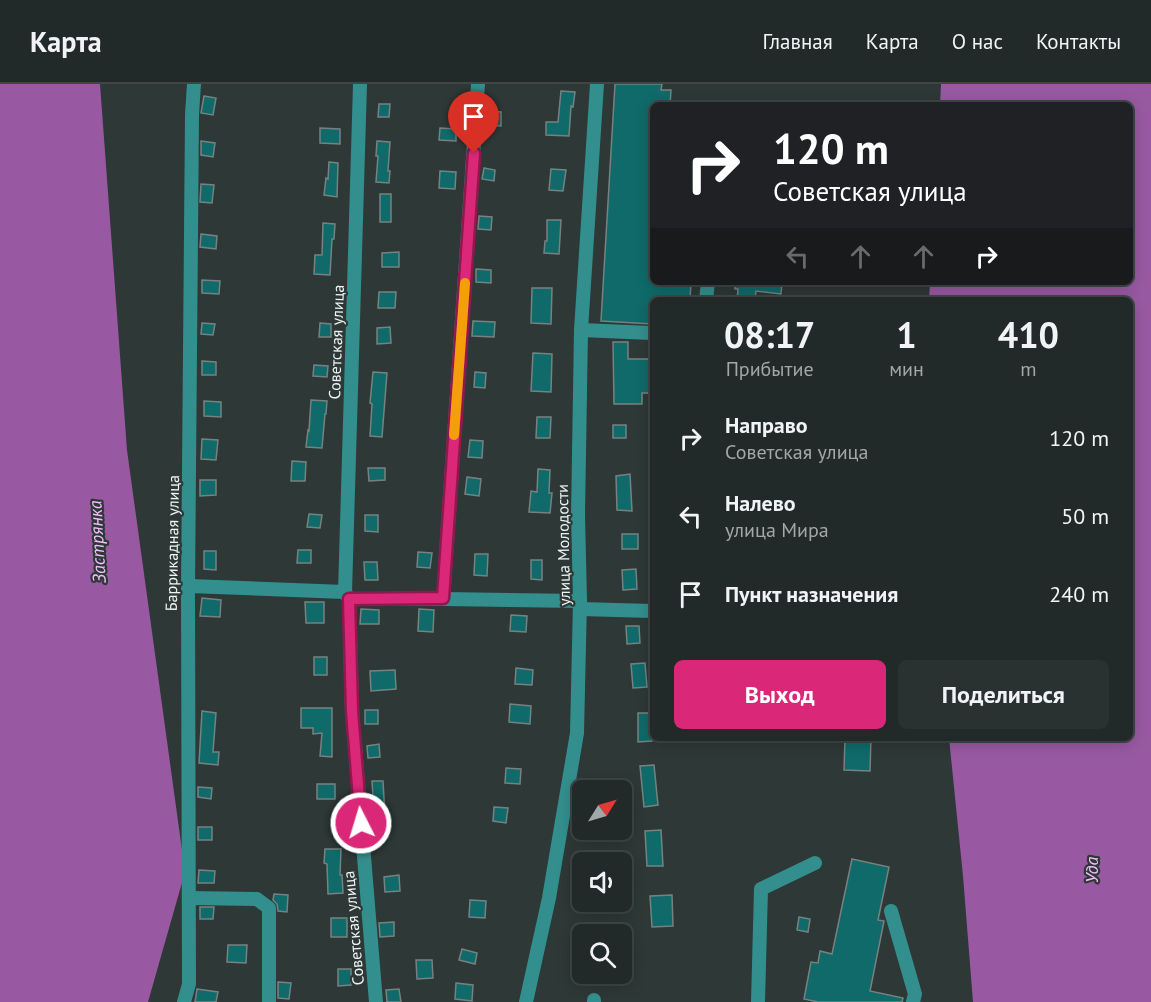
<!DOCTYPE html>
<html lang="ru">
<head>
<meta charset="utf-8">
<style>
	:root { --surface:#222a29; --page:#2a3231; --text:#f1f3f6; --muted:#a2a7a8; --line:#3f4646; --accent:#db2777 }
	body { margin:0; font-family:"PT Sans",sans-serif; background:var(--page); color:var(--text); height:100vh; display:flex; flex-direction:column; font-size:22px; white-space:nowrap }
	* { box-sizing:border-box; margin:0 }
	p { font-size:20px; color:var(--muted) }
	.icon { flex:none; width:33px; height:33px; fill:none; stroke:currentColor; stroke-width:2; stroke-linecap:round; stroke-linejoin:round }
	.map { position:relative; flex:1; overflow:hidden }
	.sheet { position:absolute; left:650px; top:213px; width:483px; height:444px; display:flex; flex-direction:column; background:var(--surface); border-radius:9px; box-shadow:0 3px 15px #0003,0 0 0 2px var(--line) }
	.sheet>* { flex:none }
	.top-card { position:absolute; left:650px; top:18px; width:483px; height:183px; border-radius:9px; box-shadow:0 3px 15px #0003,0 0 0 2px var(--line); background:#202124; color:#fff; overflow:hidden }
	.needle { width:39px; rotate:53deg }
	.tools { position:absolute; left:572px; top:696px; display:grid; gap:12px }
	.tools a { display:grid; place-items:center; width:60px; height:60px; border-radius:9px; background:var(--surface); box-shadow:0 3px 15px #0003,0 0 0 2px var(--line); font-size:30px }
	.pin { position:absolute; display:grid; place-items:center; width:51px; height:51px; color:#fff; margin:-62px -26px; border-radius:50% 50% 50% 0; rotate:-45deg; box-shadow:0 0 6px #0007 }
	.pin .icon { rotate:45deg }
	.me { position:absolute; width:66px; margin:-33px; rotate:355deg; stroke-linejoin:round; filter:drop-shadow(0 0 4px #0008) }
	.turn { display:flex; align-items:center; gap:21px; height:126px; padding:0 24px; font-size:27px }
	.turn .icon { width:78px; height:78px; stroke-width:2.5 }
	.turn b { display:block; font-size:42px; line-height:51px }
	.lanes { display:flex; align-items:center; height:57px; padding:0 24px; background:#0003; justify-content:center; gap:30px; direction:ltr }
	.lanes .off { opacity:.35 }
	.eta { display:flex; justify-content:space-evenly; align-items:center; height:102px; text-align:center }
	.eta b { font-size:36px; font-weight:700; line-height:42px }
	.cta { display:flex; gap:12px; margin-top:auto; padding:12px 24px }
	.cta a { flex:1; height:69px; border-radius:9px; background:var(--accent); color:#fff; font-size:24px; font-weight:700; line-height:69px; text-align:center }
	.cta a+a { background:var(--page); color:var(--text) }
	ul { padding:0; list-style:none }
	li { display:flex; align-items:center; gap:18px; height:78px; padding:0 24px }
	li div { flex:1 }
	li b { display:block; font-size:22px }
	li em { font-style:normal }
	header { display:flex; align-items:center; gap:36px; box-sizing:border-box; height:84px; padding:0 30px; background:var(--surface); border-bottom:2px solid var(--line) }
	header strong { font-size:28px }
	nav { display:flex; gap:33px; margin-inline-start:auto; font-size:21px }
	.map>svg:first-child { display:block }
	.water { fill:#9859a2 }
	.building { fill:#0f6a69; stroke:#768281; stroke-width:1.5 }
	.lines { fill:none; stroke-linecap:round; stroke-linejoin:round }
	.minor { stroke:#338f8d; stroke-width:14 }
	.route-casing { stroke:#8e194d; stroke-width:15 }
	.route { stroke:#db2777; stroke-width:10 }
	.slow { stroke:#f59e0b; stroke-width:10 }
	.labels { text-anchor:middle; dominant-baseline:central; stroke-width:4.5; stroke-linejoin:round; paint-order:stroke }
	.street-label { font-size:16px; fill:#edf3f3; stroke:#2d3837 }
	.water-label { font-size:18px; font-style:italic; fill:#f4c0fb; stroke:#2d3837 }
</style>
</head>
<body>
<header>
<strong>Карта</strong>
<nav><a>Главная</a><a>Карта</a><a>О нас</a><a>Контакты</a></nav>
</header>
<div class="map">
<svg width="1151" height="918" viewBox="0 0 1151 918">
	<rect width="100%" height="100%" fill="#2d3837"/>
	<g class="water">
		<polygon points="0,0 100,0 127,366 185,788 148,918 0,918"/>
		<polygon points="941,0 1151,0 1151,918 973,918 963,792 949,654 1130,654 1130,216 929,216 930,198 1130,198 1130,21 940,21"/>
	</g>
	<g class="building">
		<polygon points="615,0 662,0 661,6 671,6 670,21 652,21 652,127 651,127 649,159 652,159 652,198 691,198 690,216 652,216 652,240 601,237"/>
		<polygon points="561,7 575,8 573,23 571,22 569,52 546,51 546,38 558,38"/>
		<polygon points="204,12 216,14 213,31 201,29"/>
		<polygon points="379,20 390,20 389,33 378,33"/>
		<polygon points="488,27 501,28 501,42 487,41"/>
		<polygon points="320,44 340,45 340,60 320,59"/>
		<polygon points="440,44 456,45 456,57 439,56"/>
		<polygon points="201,57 215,59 213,73 201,71"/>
		<polygon points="377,57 390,58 388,87 390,87 389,99 376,98 378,72 376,72"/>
		<polygon points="329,78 338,79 337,113 324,111 326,94 328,95"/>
		<polygon points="484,84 495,86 494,97 482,95"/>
		<polygon points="551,85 566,86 563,107 549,106"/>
		<polygon points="440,87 456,88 455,105 439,104"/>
		<polygon points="201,100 214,101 212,119 200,118"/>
		<rect x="380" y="110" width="11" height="28"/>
		<polygon points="479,132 492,133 491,146 478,145"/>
		<polygon points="547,136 561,136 559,170 544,169 545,157 547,157"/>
		<polygon points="323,139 335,140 334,155 332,155 330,191 314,190 315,171 322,171"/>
		<polygon points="201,150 217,152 216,165 200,163"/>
		<polygon points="399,168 399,183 382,183 382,169"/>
		<polygon points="476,185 491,186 491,199 476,198"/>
		<polygon points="202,196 220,197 219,210 202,209"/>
		<polygon points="735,198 782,198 781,210 756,207 755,216 737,216 738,205 735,205"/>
		<polygon points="532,204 552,204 551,240 531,239"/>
		<polygon points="379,208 396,208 395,224 378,224"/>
		<polygon points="473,237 495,238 494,253 472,252"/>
		<polygon points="202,239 215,240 213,251 201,250"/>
		<polygon points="320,239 331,240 331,253 319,253"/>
		<polygon points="390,243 391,259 377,260 377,244"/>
		<polygon points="613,258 628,258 628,275 651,275 652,309 642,309 642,320 614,320"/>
		<polygon points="533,269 552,270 551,308 531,307"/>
		<polygon points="202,277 216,278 216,291 202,291"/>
		<polygon points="314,281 328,282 327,293 313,292"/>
		<polygon points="373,288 387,289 382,353 370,352 372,320 370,319"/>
		<polygon points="475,288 486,289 485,304 474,303"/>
		<polygon points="311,316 327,317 326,330 325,330 322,364 306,363 308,346 309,347"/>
		<polygon points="204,317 221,318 221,333 204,332"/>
		<polygon points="537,333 551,333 550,354 536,354"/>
		<rect x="613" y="341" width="13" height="13"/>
		<polygon points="202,355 218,356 216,376 201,375"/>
		<polygon points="470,356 483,357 482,374 468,373"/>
		<polygon points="292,377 306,378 305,397 291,397"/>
		<polygon points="368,384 385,384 385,396 369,397"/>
		<polygon points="538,385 550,386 549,409 552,409 550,429 529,428 531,407 537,408"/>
		<polygon points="630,390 632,427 617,426 616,392"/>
		<polygon points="467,393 481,395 479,412 465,410"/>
		<polygon points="200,396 216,396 216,411 200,412"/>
		<polygon points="309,430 322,431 320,444 307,443"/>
		<polygon points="365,431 378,431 378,448 365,447"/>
		<rect x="622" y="450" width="16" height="15"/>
		<polygon points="298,466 311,466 311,479 297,479"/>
		<polygon points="204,467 216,467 216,486 204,485"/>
		<polygon points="418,468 432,469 430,484 417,483"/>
		<polygon points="475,470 488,470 487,492 474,491"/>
		<polygon points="531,476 542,476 542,496 531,495"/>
		<polygon points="364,478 377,478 378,496 365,496"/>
		<polygon points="636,485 637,505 623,506 622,486"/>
		<polygon points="202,514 221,516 220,533 200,532"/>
		<polygon points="305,518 324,518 324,539 306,539"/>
		<polygon points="361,525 379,526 379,540 360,540"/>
		<polygon points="419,525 434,526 433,548 418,547"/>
		<polygon points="511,531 527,532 526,548 510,547"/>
		<polygon points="626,542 639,542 640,559 627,560"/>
		<rect x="314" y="573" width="13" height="18"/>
		<polygon points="645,579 647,603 633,604 631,580"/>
		<polygon points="516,584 533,586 532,601 515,600"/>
		<polygon points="395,586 396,605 371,607 370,587"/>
		<polygon points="510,620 531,622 530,640 509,638"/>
		<polygon points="301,624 332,624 332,673 320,672 322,649 313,650 313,644 301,644"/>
		<rect x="365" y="626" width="13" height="14"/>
		<polygon points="202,627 216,629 213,668 219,668 218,681 199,679"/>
		<polygon points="638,629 652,629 652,657 638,658"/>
		<polygon points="845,654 871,654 870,687 844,686"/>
		<polygon points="379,660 380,673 368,674 367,662"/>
		<polygon points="654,681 658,721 644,723 640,682"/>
		<polygon points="506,684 521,685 520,700 505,699"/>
		<polygon points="372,697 383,697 385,732 387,732 388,748 375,748"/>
		<rect x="317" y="700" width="18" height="15"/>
		<polygon points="198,703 212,704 211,715 198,713"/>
		<polygon points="494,723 508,724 506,739 493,737"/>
		<rect x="198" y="743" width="14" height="13"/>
		<polygon points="661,746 663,782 647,782 645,747"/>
		<polygon points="325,765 341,765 340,791 342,791 343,809 328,810 327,780 324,779"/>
		<polygon points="852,775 889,783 878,836 884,837 870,907 903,914 902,918 818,918 804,915 811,878 818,879 820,867 832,870"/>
		<polygon points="199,786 215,787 214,799 198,799"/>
		<polygon points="399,791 400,807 385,808 384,793"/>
		<polygon points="274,810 288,811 287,828 278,827 277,820 273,816"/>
		<polygon points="672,811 673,842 652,843 650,812"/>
		<polygon points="470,816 486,817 485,834 469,833"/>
		<polygon points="200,823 214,823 213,835 200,835"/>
		<polygon points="799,833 810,835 808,848 797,846"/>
		<rect x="331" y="834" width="16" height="19"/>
		<polygon points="394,838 394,852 380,853 379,839"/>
		<polygon points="228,861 247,861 246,879 227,878"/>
		<polygon points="462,865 477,869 475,880 459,876"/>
		<polygon points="416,876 432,876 433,894 417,895"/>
		<polygon points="338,885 351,885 351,901 338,902"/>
		<polygon points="278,898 291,899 289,915 278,914"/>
		<polygon points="456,899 473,901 472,917 455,915"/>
		<polygon points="197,905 218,908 216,918 195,918"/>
		<polygon points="399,905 401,918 387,918 386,906"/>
	</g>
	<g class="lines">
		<g class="minor">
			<polyline points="360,0 345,508 349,515 352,627 376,918"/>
			<polyline points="706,216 708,198"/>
			<polyline points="581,246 652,249"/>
			<polyline points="189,502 345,508"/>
			<polyline points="349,515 443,515 580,517"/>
			<polyline points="443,515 478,0"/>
			<polyline points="580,525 652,527"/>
			<polyline points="189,814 257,815 269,824 269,918"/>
			<polyline points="891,827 915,910 913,918"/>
			<polyline points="184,918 189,900 188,505 192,31 194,0"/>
			<polyline points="526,918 549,814 577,649 580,517 578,431 581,246 597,0"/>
			<polyline points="594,918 594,916"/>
			<polyline points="758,918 761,805 815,779"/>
		</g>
	</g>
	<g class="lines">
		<g class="route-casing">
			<polyline id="route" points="361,739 352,627 349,515 443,514 474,69"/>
		</g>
		<use href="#route" class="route"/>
		<polyline class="slow" points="454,351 465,199"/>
	</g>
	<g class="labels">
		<g class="street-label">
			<text transform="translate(336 258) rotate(-88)">Советская улица</text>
			<text transform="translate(172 459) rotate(-89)">Баррикадная улица</text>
			<text transform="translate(563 461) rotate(-91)">улица Молодости</text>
			<text transform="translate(353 844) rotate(-95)">Советская улица</text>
		</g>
		<g class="water-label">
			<text transform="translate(97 458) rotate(-93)">Застрянка</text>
			<text transform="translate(1091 786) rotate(-90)">Уда</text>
		</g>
	</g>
</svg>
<div class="tools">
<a><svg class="needle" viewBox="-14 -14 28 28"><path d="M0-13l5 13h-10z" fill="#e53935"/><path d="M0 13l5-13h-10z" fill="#a2a7a8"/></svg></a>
<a><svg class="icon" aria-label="sound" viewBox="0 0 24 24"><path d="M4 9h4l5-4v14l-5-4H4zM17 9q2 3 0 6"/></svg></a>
<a><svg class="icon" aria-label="search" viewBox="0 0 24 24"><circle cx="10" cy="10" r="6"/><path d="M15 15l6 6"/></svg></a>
</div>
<div class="pin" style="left:474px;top:69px;background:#d93025"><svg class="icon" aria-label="arrive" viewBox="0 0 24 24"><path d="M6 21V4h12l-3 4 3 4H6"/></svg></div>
<svg class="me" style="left:361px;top:739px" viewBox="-20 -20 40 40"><circle r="17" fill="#db2777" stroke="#fff" stroke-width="3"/><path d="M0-11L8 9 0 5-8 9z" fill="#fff"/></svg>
<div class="top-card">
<div class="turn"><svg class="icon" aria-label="right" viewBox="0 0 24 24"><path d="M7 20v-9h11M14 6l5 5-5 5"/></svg><div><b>120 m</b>Советская улица</div></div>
<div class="lanes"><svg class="icon off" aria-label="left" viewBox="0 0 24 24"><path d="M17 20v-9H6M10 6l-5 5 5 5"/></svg><svg class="icon off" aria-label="ahead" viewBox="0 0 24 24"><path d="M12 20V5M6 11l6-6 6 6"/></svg><svg class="icon off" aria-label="ahead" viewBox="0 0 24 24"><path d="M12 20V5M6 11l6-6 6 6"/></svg><svg class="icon" aria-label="right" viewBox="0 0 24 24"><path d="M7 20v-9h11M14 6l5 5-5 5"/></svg></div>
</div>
<section class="sheet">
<div class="eta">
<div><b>08:17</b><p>Прибытие</p></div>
<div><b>1</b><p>мин</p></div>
<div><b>410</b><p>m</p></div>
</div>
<ul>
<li><svg class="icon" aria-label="right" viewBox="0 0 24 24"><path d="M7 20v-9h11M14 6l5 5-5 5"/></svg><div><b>Направо</b><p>Советская улица</p></div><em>120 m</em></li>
<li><svg class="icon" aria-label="left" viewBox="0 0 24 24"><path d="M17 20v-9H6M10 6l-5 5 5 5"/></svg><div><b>Налево</b><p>улица Мира</p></div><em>50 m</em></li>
<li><svg class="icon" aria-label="arrive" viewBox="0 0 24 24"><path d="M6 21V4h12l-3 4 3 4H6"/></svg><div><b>Пункт назначения</b></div><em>240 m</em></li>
</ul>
<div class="cta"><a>Выход</a><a>Поделиться</a></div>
</section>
</div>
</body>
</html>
